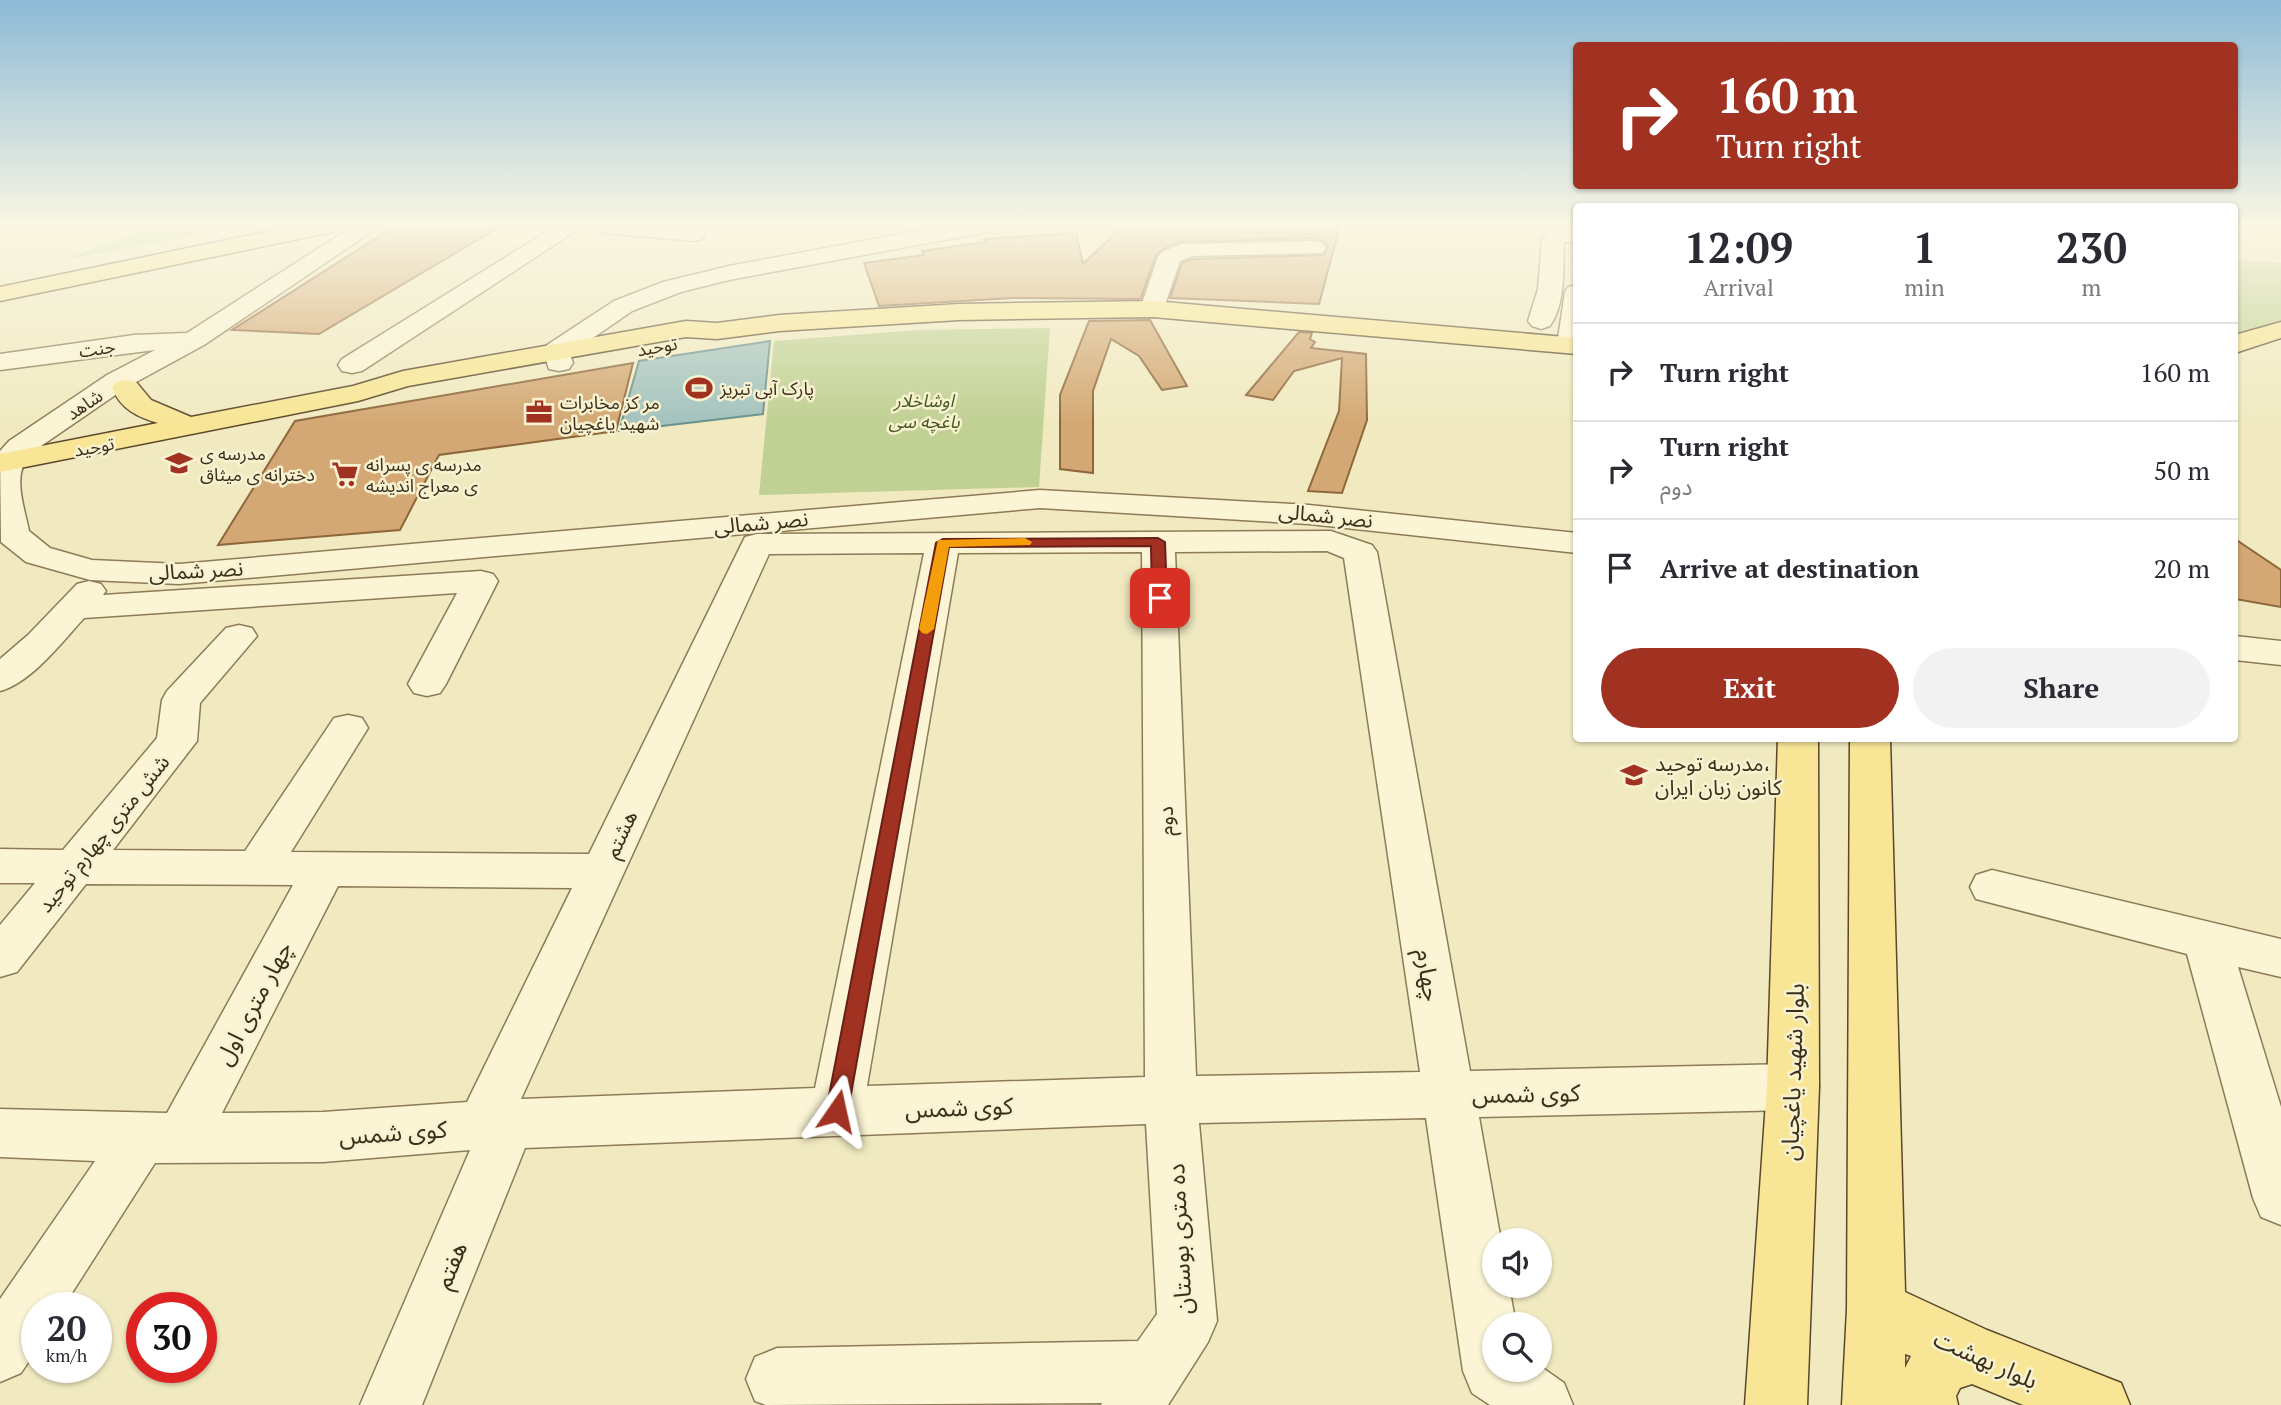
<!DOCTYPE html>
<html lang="en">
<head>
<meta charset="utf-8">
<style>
	:root { --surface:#fff; --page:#f2f2f3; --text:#2b2b33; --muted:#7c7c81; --line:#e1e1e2; --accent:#a13222 }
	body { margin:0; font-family:"PT Serif","Noto Sans Arabic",serif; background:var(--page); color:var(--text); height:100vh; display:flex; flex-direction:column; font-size:26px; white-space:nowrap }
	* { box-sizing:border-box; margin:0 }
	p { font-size:23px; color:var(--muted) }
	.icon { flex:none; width:38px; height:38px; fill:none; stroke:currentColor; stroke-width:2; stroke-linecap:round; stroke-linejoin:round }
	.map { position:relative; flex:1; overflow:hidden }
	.drawer { position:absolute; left:1573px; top:203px; width:665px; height:539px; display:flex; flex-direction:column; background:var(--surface); border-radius:7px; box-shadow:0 2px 5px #0004 }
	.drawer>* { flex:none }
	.hud { position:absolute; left:1573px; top:42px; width:665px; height:147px; border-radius:7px; box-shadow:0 2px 5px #0004; background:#a13222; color:#fff; overflow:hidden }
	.fabs { position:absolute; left:1482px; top:1228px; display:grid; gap:14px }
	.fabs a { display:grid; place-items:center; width:70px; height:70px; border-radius:50%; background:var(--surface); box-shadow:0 2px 5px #0004; font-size:35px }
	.speed { position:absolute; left:21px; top:1292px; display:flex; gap:14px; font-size:35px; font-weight:700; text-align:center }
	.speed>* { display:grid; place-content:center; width:91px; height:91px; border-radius:50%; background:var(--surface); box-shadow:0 2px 5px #0004; line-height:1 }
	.speed small { font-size:18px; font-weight:400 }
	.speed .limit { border:10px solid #d22; background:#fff; color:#111 }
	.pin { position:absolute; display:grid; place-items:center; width:60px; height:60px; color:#fff; margin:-30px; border-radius:14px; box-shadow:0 4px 10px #0006 }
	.me { position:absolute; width:77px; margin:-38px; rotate:11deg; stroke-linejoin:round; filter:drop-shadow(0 0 5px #0008) }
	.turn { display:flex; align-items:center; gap:24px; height:147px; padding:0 28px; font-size:32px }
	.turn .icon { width:91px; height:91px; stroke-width:2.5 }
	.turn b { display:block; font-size:49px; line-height:60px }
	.eta { display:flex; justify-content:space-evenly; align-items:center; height:119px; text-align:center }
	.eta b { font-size:42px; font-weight:700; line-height:49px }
	.primary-button { display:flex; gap:14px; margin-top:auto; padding:14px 28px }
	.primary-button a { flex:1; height:80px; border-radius:42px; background:var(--accent); color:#fff; font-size:28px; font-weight:700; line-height:80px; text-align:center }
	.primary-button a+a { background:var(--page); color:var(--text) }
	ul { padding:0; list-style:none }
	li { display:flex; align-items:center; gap:21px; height:98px; padding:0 28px; border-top:2px solid var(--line) }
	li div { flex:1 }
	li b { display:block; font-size:26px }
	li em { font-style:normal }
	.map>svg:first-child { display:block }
	.green { fill:#c1d194 }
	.water { fill:#a4c3be; stroke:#6a928e; stroke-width:2 }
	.building { fill:#d3a874; stroke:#8e673b; stroke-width:2 }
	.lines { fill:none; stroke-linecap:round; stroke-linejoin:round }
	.minor-casing { stroke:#8d7b57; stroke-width:3 }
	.major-casing { stroke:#5a472c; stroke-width:3 }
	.minor { fill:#fbf5d5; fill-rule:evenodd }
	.major { fill:#f8e696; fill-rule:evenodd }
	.route { fill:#a13222; stroke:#692016; stroke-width:2 }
	.slow { fill:#f59e0b }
	.labels { text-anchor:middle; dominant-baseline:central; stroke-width:5; stroke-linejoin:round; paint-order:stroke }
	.far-street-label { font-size:18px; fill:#3b2f1c; stroke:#f8f2d1 }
	.far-poi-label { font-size:18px; fill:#3b2f1c; stroke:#f8f2d1; text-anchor:start }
	.far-park-label { font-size:18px; font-style:italic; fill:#445921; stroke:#f8f2d1 }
	.street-label { font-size:21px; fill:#3b2f1c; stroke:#f8f2d1 }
	.poi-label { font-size:21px; fill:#3b2f1c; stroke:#f8f2d1; text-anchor:start }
	.near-street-label { font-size:24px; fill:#3b2f1c; stroke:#f8f2d1 }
</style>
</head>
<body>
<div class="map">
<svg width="2281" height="1405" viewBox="0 0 2281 1405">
	<rect width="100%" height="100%" fill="#f1eac1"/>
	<g class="green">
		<polygon points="158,226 242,226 63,260"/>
		<polygon points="2235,260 2281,263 2281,327 2251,335 2235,334"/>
		<polygon points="1050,328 1039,487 759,495 774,341 918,330"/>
	</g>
	<polygon class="water" points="770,341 763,414 619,431 639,361"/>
	<g class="building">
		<polygon points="395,226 501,226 319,334 232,330"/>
		<polygon points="1123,226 1340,226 1319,304 1170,298 1182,263 1193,259 1324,255 1328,246 1323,240 1314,238 1180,242 1161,250 1156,255 1141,298 1138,299 1013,298 879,306 864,263 924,255 922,251 986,242 984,239 1076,233 1083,264"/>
		<polygon points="1150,320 1187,386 1162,390 1139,356 1111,339 1093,391 1093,473 1060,469 1060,395 1089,321"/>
		<polygon points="1299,332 1312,333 1310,339 1315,342 1311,348 1366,354 1367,420 1342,493 1308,491 1339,411 1342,358 1294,371 1273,400 1246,395"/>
		<polygon points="633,363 616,431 439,455 400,530 218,545 295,421"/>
		<polygon points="2235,539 2281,570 2281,607 2235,599"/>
	</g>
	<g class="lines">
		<g class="minor-casing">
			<g id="minor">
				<path d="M353,226H380L204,345L127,387L31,453C11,475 24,505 29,531L50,548L92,560L179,564L1040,490L1309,505L1577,533V553L1309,524L1040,508L179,584L90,580L26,562L1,542L0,451L9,441L107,375L155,350L0,370V354L134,335L187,333Z"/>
				<polygon points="556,226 583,226 362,371 352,373 342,371 338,365 342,359"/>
				<polygon points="594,226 683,226 702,229 705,234 702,239 694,241 605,233 597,231"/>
				<polygon points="944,226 993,226 990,231 982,233 729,280 681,292 632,311 570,354 573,363 569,369 559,371 549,369 543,351 547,345 614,301 663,282 729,266"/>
				<path d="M1557,228H1577V242H1564C1563,268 1566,303 1550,326L1541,329L1532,326L1528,321L1538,289L1542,239L1549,230Z"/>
				<polygon points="1314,241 1322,243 1326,248 1322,253 1192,256 1180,261 1162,314 1153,317 1144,314 1140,309 1158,257 1162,252 1181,244"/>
				<polygon points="1577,285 1577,351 1561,351 1557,345 1565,292 1568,287"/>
				<path d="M1331,531L1372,545L1377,552L1470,1071L1793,1064L1811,1071L1819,1087L1811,1103L1793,1110L1479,1117L1501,1241H1494V1286H1509L1516,1325H1494V1370H1540V1366L1564,1383L1573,1405H1490L1472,1393L1463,1371L1426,1118L1199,1123L1217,1321L1208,1342L1168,1405H1101L1102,1403L766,1405L755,1401L746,1379L755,1357L777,1348L1138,1341L1157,1314L1146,1124L525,1148L422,1405H360L470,1150L323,1162L155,1163L63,1307H37V1349L21,1373L0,1382V1299L95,1161L0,1157V1109L167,1113L293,885L86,884L17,972L0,977V925L35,883H0V849L63,850L157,738L162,700L167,691L226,628L239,625L252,628L257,636L200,703L197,741L113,850L245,851L334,718L348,715L362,718L368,728L291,852L589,854L745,537L757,534ZM1327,551L1344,558L1420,1072L1196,1076L1175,552ZM1142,552L1145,1077L867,1086L958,553ZM924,553L815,1088L521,1099L769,554ZM338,886L572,888L467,1102L323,1112L222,1113Z"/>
				<path d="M481,571L493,574L498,581L446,684L440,693L427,696L414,693L408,684L457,593L84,618C62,642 31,683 0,691V659L28,635L77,584L89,581L101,584L106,591L103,595Z"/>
				<polygon points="2235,636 2281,641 2281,665 2235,660"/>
				<polygon points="1992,870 2281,939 2281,977 2238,967 2281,1107 2281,1225 2261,1217 2253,1198 2187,954 1976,899 1970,887 1976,875"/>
			</g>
		</g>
		<g class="major-casing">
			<g id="major">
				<polygon points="294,226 339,226 336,231 328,233 0,301 0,287"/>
				<path d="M1153,301L1577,338V354L1153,317L959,320L779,331L717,339L686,337L408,386L358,401L0,472V454L158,423C137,417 121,409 112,388L116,382L126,380L136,382L151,400L191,417L353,386L403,371L686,321L717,323L779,315L959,304Z"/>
				<polygon points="2281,322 2281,338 2235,353 2235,335"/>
				<polygon points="1778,738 1818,738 1819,1087 1807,1405 1745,1405 1767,1087"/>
				<path d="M1850,738H1890L1905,1292L1987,1330L2121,1383L2130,1405H2023L1972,1384L1960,1388L1956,1396L1958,1405H1842L1847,1309ZM1905,1354L1911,1356L1905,1368Z"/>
			</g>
		</g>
		<use href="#minor" class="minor"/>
		<use href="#major" class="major"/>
	</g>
	<linearGradient id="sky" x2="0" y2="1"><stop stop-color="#8dbad7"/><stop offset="0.53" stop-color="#f9f6e3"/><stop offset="1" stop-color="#f9f6e3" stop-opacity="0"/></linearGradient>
	<rect width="2281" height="423" fill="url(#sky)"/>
	<polygon class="route" points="1158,538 1165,542 1167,598 1160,602 1152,598 1151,546 949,547 848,1111 845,1118 837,1121 829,1118 826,1111 936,543 943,539"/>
	<polygon class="slow" points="1025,538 1032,542 1030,545 949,547 934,629 927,634 922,633 919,629 938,540"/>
	<defs>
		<g id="stadium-bare" transform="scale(2.1)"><path d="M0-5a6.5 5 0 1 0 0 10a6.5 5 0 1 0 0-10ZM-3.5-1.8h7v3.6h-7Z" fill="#a13222" stroke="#f8f2d1" stroke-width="2.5" paint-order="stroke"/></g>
		<g id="office-bare" transform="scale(2.1)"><path d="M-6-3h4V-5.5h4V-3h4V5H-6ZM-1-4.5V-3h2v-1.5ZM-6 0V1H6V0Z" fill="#a13222" stroke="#f8f2d1" stroke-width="2.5" paint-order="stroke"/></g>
		<g id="school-bare" transform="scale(2.1)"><path d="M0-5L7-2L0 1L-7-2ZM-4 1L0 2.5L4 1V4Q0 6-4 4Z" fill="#a13222" stroke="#f8f2d1" stroke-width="2.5" paint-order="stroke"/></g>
		<g id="supermarket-bare" transform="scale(2.1)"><path d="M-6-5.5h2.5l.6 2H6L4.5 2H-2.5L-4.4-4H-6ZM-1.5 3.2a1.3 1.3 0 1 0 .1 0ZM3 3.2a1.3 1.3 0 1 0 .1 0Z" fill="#a13222" stroke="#f8f2d1" stroke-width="2.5" paint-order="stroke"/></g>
	</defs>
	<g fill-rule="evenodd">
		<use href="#stadium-bare" x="699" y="388"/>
		<use href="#office-bare" x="539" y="412"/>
		<use href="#school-bare" x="179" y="463"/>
		<use href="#supermarket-bare" x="345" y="474"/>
		<use href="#school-bare" x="1634" y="775"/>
	</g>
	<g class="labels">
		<g class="far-street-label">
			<text transform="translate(657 346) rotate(-10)">توحید</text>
			<text transform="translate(97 348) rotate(-8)">جنت</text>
			<text transform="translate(84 404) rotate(-34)">شاهد</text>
			<text transform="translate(94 446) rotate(-11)">توحید</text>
		</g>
		<g class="far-poi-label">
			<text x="720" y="388">پارک آبی تبریز</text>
			<text x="560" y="402">مر کز مخابرات<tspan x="560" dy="21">شهید یاغچیان</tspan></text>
			<text x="200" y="453">مدرسه ی<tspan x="200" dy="21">دخترانه ی میثاق</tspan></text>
			<text x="366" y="464">مدرسه ی پسرانه<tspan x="366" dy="21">ی معراج اندیشه</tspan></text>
		</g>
		<g class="far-park-label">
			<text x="924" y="400">اوشاخلار<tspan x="924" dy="21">باغچه سی</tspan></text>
		</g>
		<g class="street-label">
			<text transform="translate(1326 515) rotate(6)">نصر شمالی</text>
			<text transform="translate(761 522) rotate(-5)">نصر شمالی</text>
			<text transform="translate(196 570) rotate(-3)">نصر شمالی</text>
			<text transform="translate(1165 821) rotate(-91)">دوم</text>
			<text transform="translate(103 833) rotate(-51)">شش متری چهارم توحید</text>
			<text transform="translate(620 834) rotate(-65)">هشتم</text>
		</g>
		<g class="poi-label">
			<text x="1655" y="763">مدرسه توحید،<tspan x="1655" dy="24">کانون زبان ایران</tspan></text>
		</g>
		<g class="near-street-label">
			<text transform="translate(1429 975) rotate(81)">چهارم</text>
			<text transform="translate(253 1003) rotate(-62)">چهار متری اول</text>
			<text transform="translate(1792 1072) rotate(-88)">بلوار شهید یاغچیان</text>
			<text transform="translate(1526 1093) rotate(-1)">کوی شمس</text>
			<text transform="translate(959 1107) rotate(-2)">کوی شمس</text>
			<text transform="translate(393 1132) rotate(-4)">کوی شمس</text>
			<text transform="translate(1179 1239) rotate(-93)">ده متری بوستان</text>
			<text transform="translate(450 1265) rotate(-67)">هفتم</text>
			<text transform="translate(1986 1359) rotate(24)">بلوار بهشت</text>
		</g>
	</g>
</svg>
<div class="fabs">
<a><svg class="icon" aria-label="sound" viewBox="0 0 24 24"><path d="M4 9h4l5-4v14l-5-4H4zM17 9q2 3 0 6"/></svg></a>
<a><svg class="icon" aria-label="search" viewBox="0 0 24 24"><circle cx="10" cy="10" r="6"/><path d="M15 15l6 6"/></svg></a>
</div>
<div class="speed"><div>20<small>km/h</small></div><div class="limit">30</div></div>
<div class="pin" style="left:1160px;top:598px;background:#d93025"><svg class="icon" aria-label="arrive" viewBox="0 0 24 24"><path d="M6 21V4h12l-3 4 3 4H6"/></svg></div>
<svg class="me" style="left:837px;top:1111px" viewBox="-20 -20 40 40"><path d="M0-17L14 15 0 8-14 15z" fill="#a13222" stroke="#fff" stroke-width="4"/></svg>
<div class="hud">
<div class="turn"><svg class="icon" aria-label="right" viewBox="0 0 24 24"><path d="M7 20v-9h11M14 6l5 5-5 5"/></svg><div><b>160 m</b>Turn right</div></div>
</div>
<section class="drawer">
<div class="eta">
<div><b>12:09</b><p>Arrival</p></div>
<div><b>1</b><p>min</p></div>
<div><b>230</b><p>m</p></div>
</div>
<ul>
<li><svg class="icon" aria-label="right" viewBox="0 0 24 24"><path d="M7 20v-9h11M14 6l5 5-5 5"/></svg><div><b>Turn right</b></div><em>160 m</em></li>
<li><svg class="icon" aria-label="right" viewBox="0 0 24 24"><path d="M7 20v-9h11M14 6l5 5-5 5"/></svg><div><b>Turn right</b><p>دوم</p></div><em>50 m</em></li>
<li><svg class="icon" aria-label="arrive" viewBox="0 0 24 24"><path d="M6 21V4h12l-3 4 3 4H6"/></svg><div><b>Arrive at destination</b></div><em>20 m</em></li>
</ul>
<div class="primary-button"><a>Exit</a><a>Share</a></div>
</section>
</div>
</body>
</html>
